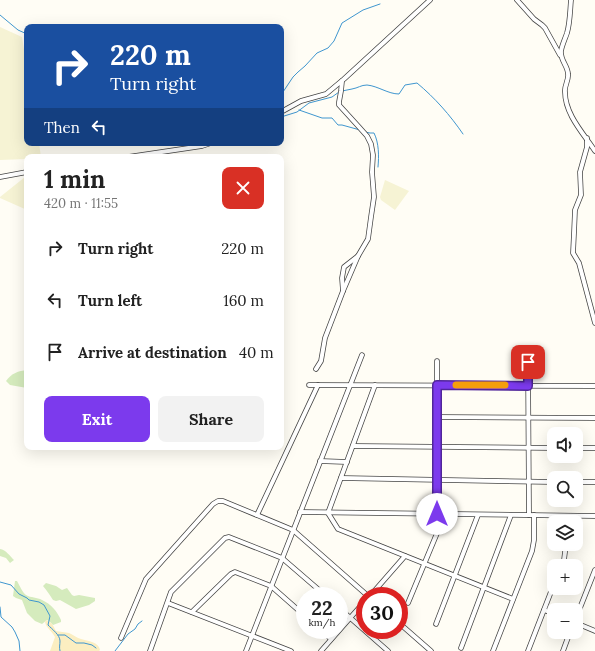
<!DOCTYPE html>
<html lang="en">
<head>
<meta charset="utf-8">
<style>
	:root { --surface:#fff; --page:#f2f2f2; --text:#222; --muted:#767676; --accent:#7c3aed }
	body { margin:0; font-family:Lora,serif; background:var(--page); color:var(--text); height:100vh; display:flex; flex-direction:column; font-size:15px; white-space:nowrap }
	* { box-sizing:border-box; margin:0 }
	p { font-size:13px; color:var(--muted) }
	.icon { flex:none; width:22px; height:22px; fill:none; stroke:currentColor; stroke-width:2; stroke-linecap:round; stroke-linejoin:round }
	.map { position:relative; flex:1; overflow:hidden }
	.sheet { position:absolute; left:24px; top:154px; width:260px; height:296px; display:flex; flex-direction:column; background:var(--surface); border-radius:8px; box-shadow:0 4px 16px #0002 }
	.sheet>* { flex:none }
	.hud { position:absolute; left:24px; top:24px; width:260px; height:122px; border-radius:8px; box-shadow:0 4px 16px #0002; background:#1a4fa0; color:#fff; overflow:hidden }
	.fabs { position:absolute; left:547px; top:427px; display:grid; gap:8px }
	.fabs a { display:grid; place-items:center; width:36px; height:36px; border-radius:8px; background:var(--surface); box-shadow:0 4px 16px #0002; font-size:20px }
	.speed { position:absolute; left:296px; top:587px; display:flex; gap:8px; font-size:20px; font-weight:700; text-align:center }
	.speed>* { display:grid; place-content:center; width:52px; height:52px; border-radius:50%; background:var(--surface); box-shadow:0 4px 16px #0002; line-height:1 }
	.speed small { font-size:10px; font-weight:400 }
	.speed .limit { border:6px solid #d22; background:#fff; color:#111 }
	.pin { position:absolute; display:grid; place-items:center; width:34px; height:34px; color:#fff; margin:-17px; border-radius:8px; box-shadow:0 2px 6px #0006 }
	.me { position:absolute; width:44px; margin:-22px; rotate:0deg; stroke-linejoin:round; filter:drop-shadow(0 0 3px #0008) }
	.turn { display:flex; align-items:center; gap:14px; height:84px; padding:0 20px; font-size:18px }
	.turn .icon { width:52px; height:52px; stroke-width:2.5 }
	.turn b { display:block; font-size:28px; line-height:34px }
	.then { display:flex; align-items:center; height:38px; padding:0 20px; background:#0003; gap:8px; font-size:15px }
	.round { display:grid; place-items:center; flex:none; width:42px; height:42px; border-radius:8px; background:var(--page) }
	.head { display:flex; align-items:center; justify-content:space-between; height:68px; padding:0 20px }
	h1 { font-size:24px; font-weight:700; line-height:30px }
	.cta { display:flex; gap:8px; margin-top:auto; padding:8px 20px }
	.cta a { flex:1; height:46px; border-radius:8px; background:var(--accent); color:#fff; font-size:16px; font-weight:700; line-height:46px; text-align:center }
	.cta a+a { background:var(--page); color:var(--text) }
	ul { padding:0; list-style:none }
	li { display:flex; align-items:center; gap:12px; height:52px; padding:0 20px }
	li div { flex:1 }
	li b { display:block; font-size:15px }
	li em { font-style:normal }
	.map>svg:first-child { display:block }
	.farmland { fill:#f6f3d4 }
	.green { fill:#d5ebbd }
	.sand { fill:#fbeec1 }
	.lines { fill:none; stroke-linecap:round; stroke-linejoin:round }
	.stream { stroke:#3f96cf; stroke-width:1 }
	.street-casing { stroke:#444; stroke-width:5.5 }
	.street { stroke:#fff; stroke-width:4 }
	.route-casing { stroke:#51269a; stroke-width:10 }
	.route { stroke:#7c3aed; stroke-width:7 }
	.slow { stroke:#f59e0b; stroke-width:7 }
</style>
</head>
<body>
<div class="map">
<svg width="595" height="651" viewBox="0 0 595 651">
	<rect width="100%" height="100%" fill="#fffdf5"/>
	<g class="farmland">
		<polygon points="0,27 22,37 27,69 27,143 39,143 41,157 27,157 27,159 0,160"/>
		<polygon points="25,177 27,177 27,210 0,198 0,197"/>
		<polygon points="385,180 409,191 395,210 381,200 380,197"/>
	</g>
	<g class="green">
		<path d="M27,370V388L10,385L6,381C12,373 18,371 27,370Z"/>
		<path d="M0,549C6,550 10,556 14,560L10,563L6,558L0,556Z"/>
		<path d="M15,581H17C20,586 22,592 26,595C31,598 37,597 42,600C51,604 57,611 61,620V622L53,625L50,622L47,620L42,624L35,621L27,613L22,600L16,598L13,596Z"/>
		<path d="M46,583L56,586L62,590L67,588L72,595L74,596L79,595L95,598V601L89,605L76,609L60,600L56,601L53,600C50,595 47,591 43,586Z"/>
	</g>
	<path class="sand" d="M46,620C53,623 53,626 56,631C60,632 65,632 69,633C74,635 77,638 81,639C88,641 99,642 100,650L99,651H50L55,637C52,631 46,628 45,622Z"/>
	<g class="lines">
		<g class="stream">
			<polyline points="0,15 18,30 27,34"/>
			<path d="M342,91C345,90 349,90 352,89C358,88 361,85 367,85C378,86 388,94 399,94L405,85L417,83C435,98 450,115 463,134"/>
			<polyline points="281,95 293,77 298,72 305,66 317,53 328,48 334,41 342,23 363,10 380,4"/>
			<polyline points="299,110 322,118 332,118 338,125 342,125 360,130"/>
			<polyline points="281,117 297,112 309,103 332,97 339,92"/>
			<path d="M365,132L370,133H374C379,143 379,156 378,167"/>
			<path d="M0,582L11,585L19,594L27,598L29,600L39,602L44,605L50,616L48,625C52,629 60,635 60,641C60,645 59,647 60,651"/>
			<polyline points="0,607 1,617 12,627 15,632 19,641 20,651"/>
			<polyline points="58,635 65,635 76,643 84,643 92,645 96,648"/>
			<polyline points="115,651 128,634 135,629 138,624 142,621"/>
		</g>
		<g class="street-casing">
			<g id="street">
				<polyline points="517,0 534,19 542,25 545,28 560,55"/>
				<path d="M571,0C570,11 570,23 567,33C565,39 562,45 561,51C560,60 568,66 568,74C569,80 564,86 565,92C565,114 583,133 595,151"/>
				<polyline points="281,112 301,101 326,94 344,79 430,0"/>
				<polyline points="587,138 587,147 580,172 581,195 575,210 574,233 573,253 579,263 595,323"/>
				<polyline points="128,157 202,146 211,143"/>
				<polyline points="0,177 27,172"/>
				<polyline points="343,291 342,278 344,267 358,256"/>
				<polyline points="528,362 529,515"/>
				<polyline points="316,369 321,361 325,338 343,291 358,256 368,239 371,217 374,197 372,172 373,155 371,144 367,136 359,127 339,105 339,102 341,91 342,81"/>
				<polyline points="309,385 595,386"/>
				<polyline points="375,385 328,513 338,529 513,599"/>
				<polyline points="437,417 595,418"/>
				<polyline points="353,446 554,448"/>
				<polyline points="576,448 595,448"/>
				<polyline points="320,461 347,462"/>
				<polyline points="341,478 554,482"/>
				<polyline points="576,482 595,482"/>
				<polyline points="300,512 595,516"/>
				<polyline points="437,514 437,361"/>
				<polyline points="257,515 318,385"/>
				<polyline points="566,522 566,516"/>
				<polyline points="561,566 564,560 566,544"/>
				<polyline points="370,596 405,556"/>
				<polyline points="168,603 291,651"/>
				<polyline points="408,603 445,514"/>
				<polyline points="339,608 388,651"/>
				<polyline points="544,610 554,614"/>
				<polyline points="192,612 231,574 235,572 271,586 305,616"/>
				<polyline points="576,618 595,570"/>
				<polyline points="399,623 431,651"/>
				<polyline points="576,623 595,631"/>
				<polyline points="436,624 478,515"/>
				<polyline points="321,630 331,639"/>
				<polyline points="121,638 146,579 213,504 218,501 223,501 293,530 368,596"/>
				<polyline points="461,648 511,515"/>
				<polyline points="150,651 171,592 225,538 229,537 282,558 326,596"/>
				<polyline points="246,651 362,355"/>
				<polyline points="321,651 365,601"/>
				<polyline points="493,651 532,551 534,540 534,515"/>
				<polyline points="528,651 554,584"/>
				<polyline points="563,651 570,632"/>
			</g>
		</g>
		<use href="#street" class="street"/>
	</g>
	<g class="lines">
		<g class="route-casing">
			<polyline id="route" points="437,514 437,385 528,386 528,362"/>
		</g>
		<use href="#route" class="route"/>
		<polyline class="slow" points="456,385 505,385"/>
	</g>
</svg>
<div class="fabs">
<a><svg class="icon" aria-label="sound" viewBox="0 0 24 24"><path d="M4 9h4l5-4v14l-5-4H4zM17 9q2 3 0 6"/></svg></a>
<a><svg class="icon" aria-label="search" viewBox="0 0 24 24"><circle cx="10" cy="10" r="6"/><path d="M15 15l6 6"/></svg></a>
<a><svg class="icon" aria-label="layers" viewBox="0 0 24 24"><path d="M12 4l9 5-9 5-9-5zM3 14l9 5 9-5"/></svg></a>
<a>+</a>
<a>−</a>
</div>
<div class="speed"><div>22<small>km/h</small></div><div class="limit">30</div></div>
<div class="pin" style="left:528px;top:362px;background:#d93025"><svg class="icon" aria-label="arrive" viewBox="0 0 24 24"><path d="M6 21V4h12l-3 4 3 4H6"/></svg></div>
<svg class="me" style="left:437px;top:514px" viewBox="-20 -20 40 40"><circle r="19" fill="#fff"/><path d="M0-13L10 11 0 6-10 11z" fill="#7c3aed"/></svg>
<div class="hud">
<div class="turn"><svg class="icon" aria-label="right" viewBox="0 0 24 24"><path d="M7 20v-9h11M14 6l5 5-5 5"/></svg><div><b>220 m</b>Turn right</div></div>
<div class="then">Then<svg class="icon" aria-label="left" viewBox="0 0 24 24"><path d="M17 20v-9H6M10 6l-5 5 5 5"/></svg></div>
</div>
<section class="sheet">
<div class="head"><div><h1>1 min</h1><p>420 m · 11:55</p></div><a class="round" style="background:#d93025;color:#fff"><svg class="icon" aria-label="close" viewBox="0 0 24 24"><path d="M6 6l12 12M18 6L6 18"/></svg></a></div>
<ul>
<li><svg class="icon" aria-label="right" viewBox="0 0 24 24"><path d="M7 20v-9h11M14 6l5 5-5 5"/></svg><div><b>Turn right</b></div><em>220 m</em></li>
<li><svg class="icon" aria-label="left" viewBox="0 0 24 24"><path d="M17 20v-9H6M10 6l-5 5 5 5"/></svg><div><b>Turn left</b></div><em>160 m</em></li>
<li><svg class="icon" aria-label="arrive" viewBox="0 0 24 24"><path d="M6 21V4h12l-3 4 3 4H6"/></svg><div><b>Arrive at destination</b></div><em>40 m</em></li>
</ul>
<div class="cta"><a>Exit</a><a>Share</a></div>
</section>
</div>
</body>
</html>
